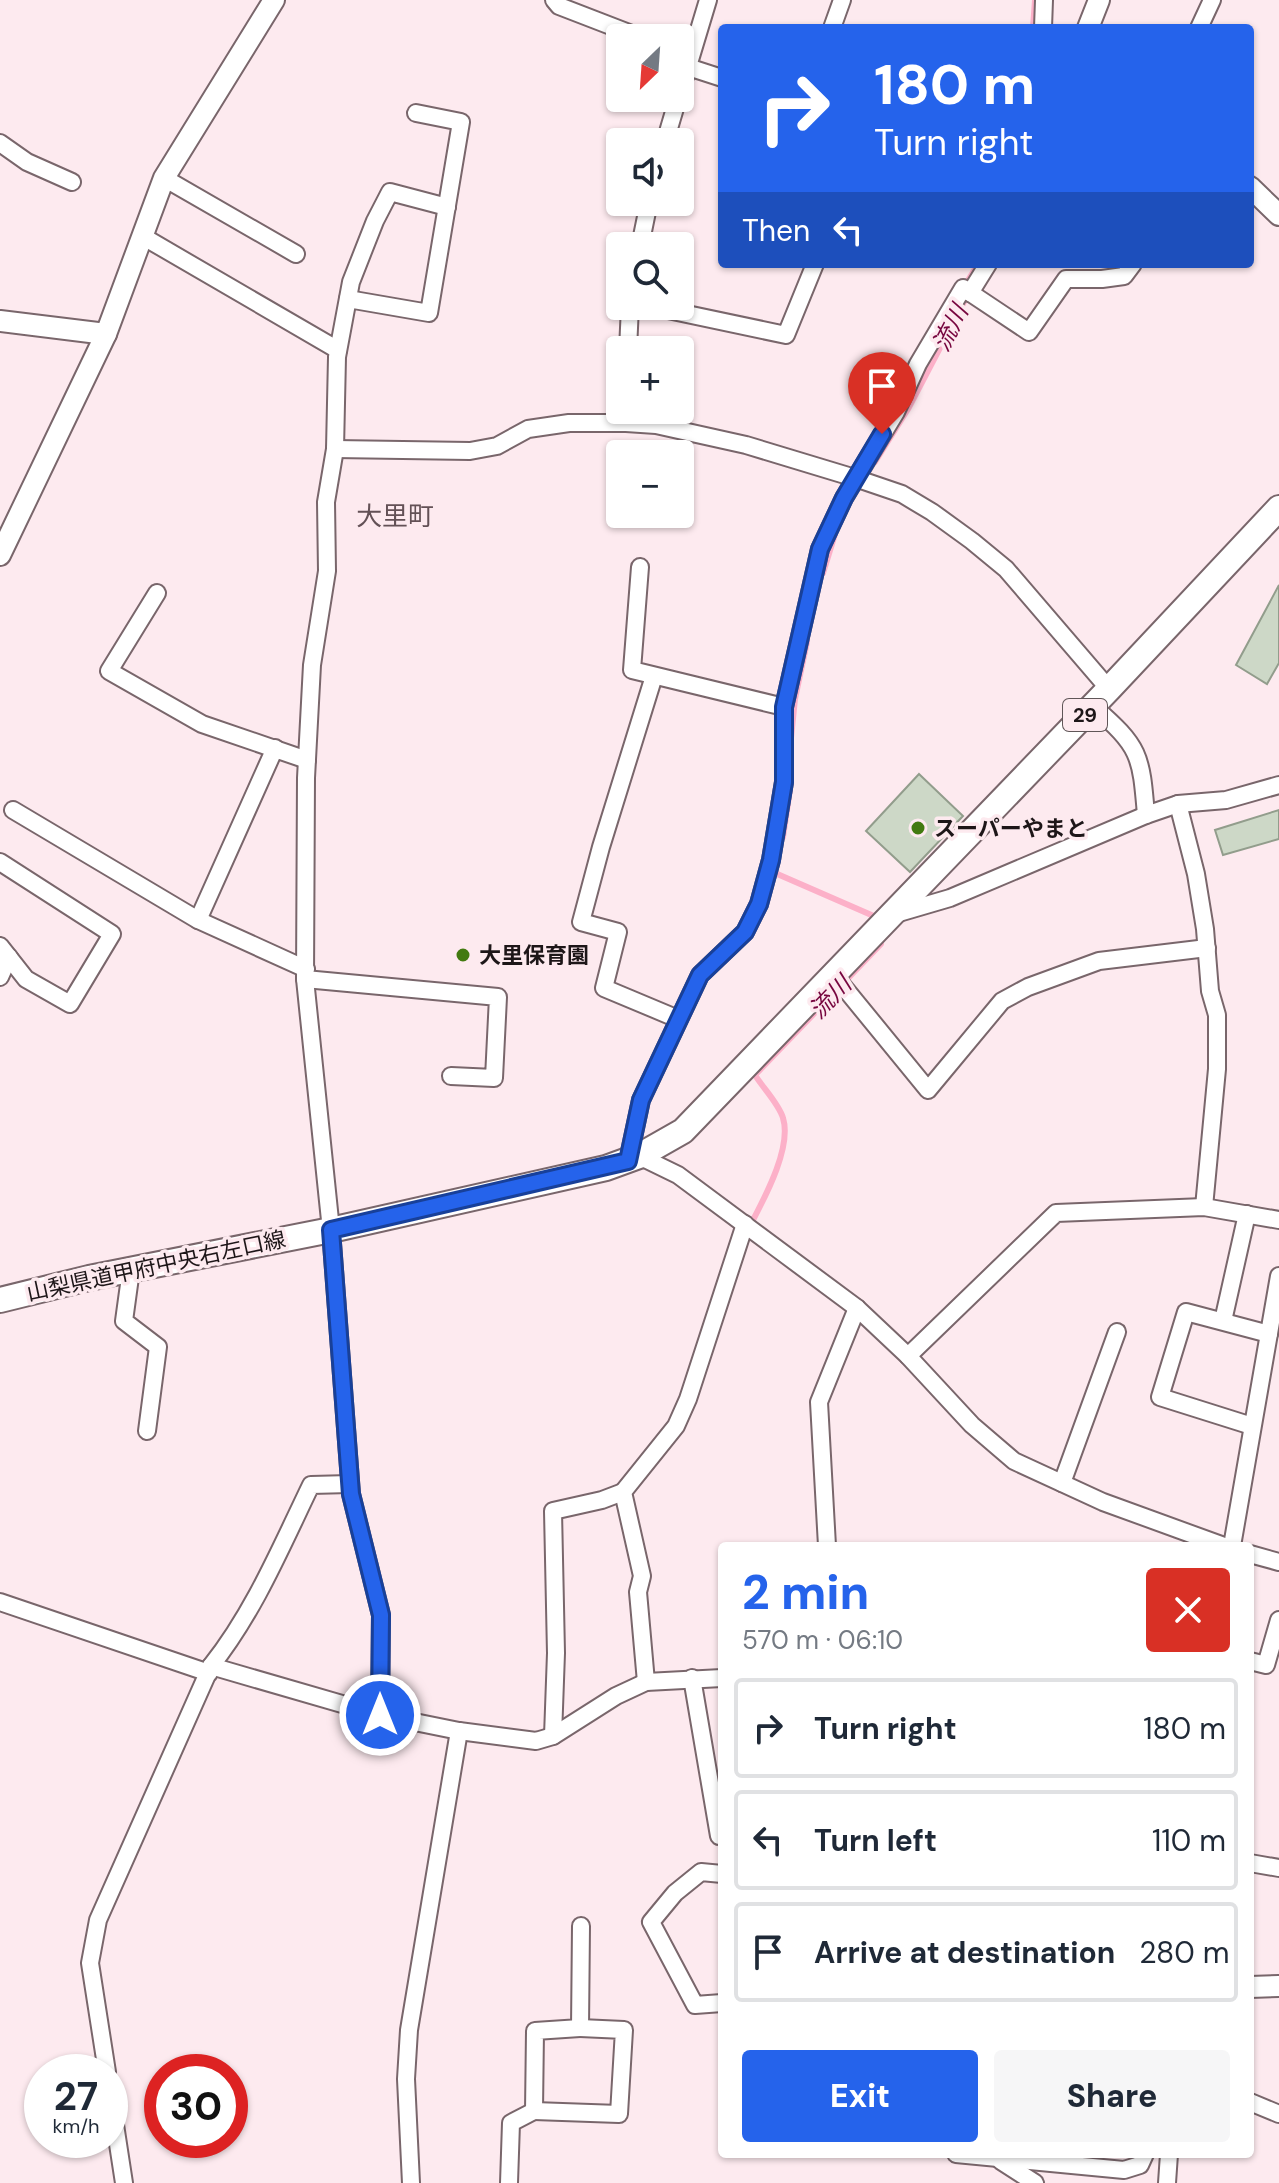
<!DOCTYPE html>
<html lang="en">
<head>
<meta charset="utf-8">
<style>
	:root { --surface:#fff; --page:#f6f6f7; --text:#1f2937; --muted:#747a83; --line:#e0e1e3; --accent:#2563eb }
	body { margin:0; font-family:"DM Sans","Noto Sans JP",sans-serif; background:var(--page); color:var(--text); height:100vh; display:flex; flex-direction:column; font-size:30px; white-space:nowrap }
	* { box-sizing:border-box; margin:0 }
	p { font-size:26px; color:var(--muted) }
	.icon { flex:none; width:44px; height:44px; fill:none; stroke:currentColor; stroke-width:2; stroke-linecap:round; stroke-linejoin:round }
	.map { position:relative; flex:1; overflow:hidden }
	.side { position:absolute; left:718px; top:1542px; width:536px; height:616px; display:flex; flex-direction:column; background:var(--surface); border-radius:8px; box-shadow:0 2px 6px #0004 }
	.side>* { flex:none }
	.hud { position:absolute; left:718px; top:24px; width:536px; height:244px; border-radius:8px; box-shadow:0 2px 6px #0004; background:#2563eb; color:#fff; overflow:hidden }
	.needle { width:52px; rotate:205deg }
	.fabs { position:absolute; left:606px; top:24px; display:grid; gap:16px }
	.fabs a { display:grid; place-items:center; width:88px; height:88px; border-radius:8px; background:var(--surface); box-shadow:0 2px 6px #0004; font-size:40px }
	.speed { position:absolute; left:24px; top:2054px; display:flex; gap:16px; font-size:40px; font-weight:700; text-align:center }
	.speed>* { display:grid; place-content:center; width:104px; height:104px; border-radius:50%; background:var(--surface); box-shadow:0 2px 6px #0004; line-height:1 }
	.speed small { font-size:20px; font-weight:400 }
	.speed .limit { border:12px solid #d22; background:#fff; color:#111 }
	.pin { position:absolute; display:grid; place-items:center; width:68px; height:68px; color:#fff; margin:-82px -34px; border-radius:50% 50% 50% 0; rotate:-45deg; box-shadow:0 0 8px #0007 }
	.pin .icon { rotate:45deg }
	.me { position:absolute; width:88px; margin:-44px; rotate:0deg; stroke-linejoin:round; filter:drop-shadow(0 0 6px #0008) }
	.turn { display:flex; align-items:center; gap:28px; height:168px; padding:0 24px; font-size:36px }
	.turn .icon { width:104px; height:104px; stroke-width:2.5 }
	.turn b { display:block; font-size:56px; line-height:68px }
	.then { display:flex; align-items:center; height:76px; padding:0 24px; background:#0003; gap:16px; font-size:30px }
	.round { display:grid; place-items:center; flex:none; width:84px; height:84px; border-radius:8px; background:var(--page) }
	.summary { display:flex; align-items:center; justify-content:space-between; height:136px; padding:0 24px }
	h1 { font-size:48px; font-weight:800; line-height:60px; color:var(--accent) }
	.button { display:flex; gap:16px; margin-top:auto; padding:16px 24px }
	.button a { flex:1; height:92px; border-radius:8px; background:var(--accent); color:#fff; font-size:32px; font-weight:800; line-height:92px; text-align:center }
	.button a+a { background:var(--page); color:var(--text) }
	ul { padding:0; list-style:none }
	li { display:flex; align-items:center; gap:24px; height:100px; margin:0 16px 12px; padding:0 8px; border:4px solid var(--line); border-radius:8px }
	li div { flex:1 }
	li b { display:block; font-size:30px }
	li em { font-style:normal }
	.map>svg:first-child { display:block }
	.lines { fill:none; stroke-linecap:round; stroke-linejoin:round }
	.stream { stroke:#fcb0c8; stroke-width:6 }
	.building { fill:#cdd8c7; stroke:#929d8c; stroke-width:2 }
	.minor-casing { stroke:#79666b; stroke-width:20 }
	.tertiary-casing { stroke:#79666b; stroke-width:24 }
	.primary-casing { stroke:#79666b; stroke-width:28 }
	.minor { stroke:#fff; stroke-width:16 }
	.tertiary { stroke:#fff; stroke-width:20 }
	.primary { stroke:#fff; stroke-width:24 }
	.route-casing { stroke:#184099; stroke-width:20 }
	.route { stroke:#2563eb; stroke-width:14 }
	.poi-dot { fill:#427a10; stroke:#fdeaef; stroke-width:3 }
	.labels { text-anchor:middle; dominant-baseline:central; stroke-width:7; stroke-linejoin:round; paint-order:stroke }
	.shield { fill:#fdeaef; stroke:#605658; stroke-width:2 }
	.shield-label { font-size:20px; font-weight:bold; fill:#1d1618 }
	.poi-label { font-size:22px; font-weight:bold; fill:#1d1618; stroke:#fdeaef; text-anchor:start }
	.street-label { font-size:22px; fill:#1d1618; stroke:#fdeaef }
	.water-label { font-size:24px; font-style:italic; fill:#77063f; stroke:#fdeaef }
	.quarter-label { font-size:26px; fill:#635156; stroke:#fdeaef }
</style>
</head>
<body>
<div class="map">
<svg width="1279" height="2183" viewBox="0 0 1279 2183">
	<rect width="100%" height="100%" fill="#fdeaef"/>
	<g class="lines">
		<g class="stream">
			<polyline points="1033,28 1035,0"/>
			<polyline points="875,462 908,409 966,298 967,282 978,264"/>
			<polyline points="823,573 835,534"/>
			<polyline points="791,738 795,699 807,642"/>
			<polyline points="783,837 790,789"/>
			<polyline points="776,868 775,873 876,917 877,922"/>
			<path d="M757,1226L752,1222C765,1197 792,1147 783,1118C779,1104 763,1088 755,1075L881,944L879,937"/>
		</g>
	</g>
	<g class="building">
		<polygon points="1279,585 1279,663 1267,684 1236,665"/>
		<polygon points="919,774 963,816 910,872 866,831"/>
		<polygon points="1279,810 1279,839 1223,855 1215,830"/>
	</g>
	<g class="lines">
		<g class="minor-casing">
			<g id="minor">
				<polyline points="554,0 559,6 642,38"/>
				<polyline points="832,28 842,0"/>
				<polyline points="1043,28 1044,0"/>
				<polyline points="1199,28 1212,0"/>
				<polyline points="688,67 722,78"/>
				<polyline points="680,93 708,0"/>
				<polyline points="665,142 678,98"/>
				<polyline points="0,143 27,162 72,182"/>
				<polyline points="164,178 296,254"/>
				<polyline points="142,236 338,350"/>
				<polyline points="640,246 649,202"/>
				<polyline points="970,293 988,264"/>
				<polyline points="348,299 429,313 461,122 416,113"/>
				<polyline points="649,306 786,335 815,264"/>
				<polyline points="628,350 630,306"/>
				<polyline points="335,449 470,451 497,446 528,429 569,423 626,423 656,425 746,445 855,478 902,494 932,512 972,541 1006,569 1109,689"/>
				<polyline points="640,567 632,670 784,707"/>
				<polyline points="157,593 109,671 202,724 307,760"/>
				<polyline points="654,676 601,847 581,922 618,932 604,988 678,1019"/>
				<path d="M1093,706C1140,747 1141,754 1146,815"/>
				<polyline points="1178,804 1196,874 1205,929 1210,991 1217,1015 1217,1069 1204,1207"/>
				<polyline points="13,810 198,920 306,969"/>
				<polyline points="0,862 112,934 70,1004 26,979 0,946"/>
				<polyline points="892,915 950,898 1146,815 1178,804 1226,800 1279,785"/>
				<polyline points="198,920 275,748"/>
				<polyline points="834,975 928,1090 1002,1001 1028,987 1099,961 1207,948"/>
				<polyline points="0,977 9,957"/>
				<polyline points="305,979 498,997 494,1078 451,1076"/>
				<polyline points="639,1156 678,1175 857,1308 908,1356 972,1425 1014,1461 1103,1502 1224,1546"/>
				<polyline points="628,1161 641,1100 700,975 745,932 759,904 771,860 784,782 784,707 820,549 844,498 896,412 918,364 963,288 1029,332 1066,279 1102,279 1124,276 1133,264"/>
				<polyline points="131,1270 124,1321 158,1347 147,1431"/>
				<polyline points="1223,1321 1247,1214"/>
				<polyline points="908,1356 1056,1213 1204,1207 1279,1220"/>
				<polyline points="1252,1426 1160,1397 1186,1312 1269,1334"/>
				<polyline points="1062,1483 1117,1332"/>
				<polyline points="827,1546 819,1402 857,1308"/>
				<polyline points="1232,1546 1279,1276"/>
				<polyline points="1250,1554 1279,1562"/>
				<polyline points="0,1602 209,1673"/>
				<polyline points="1250,1661 1266,1665 1279,1620"/>
				<polyline points="211,1666 380,1715 459,1731 536,1741 553,1736 616,1696 646,1682 722,1678"/>
				<polyline points="692,1678 719,1836"/>
				<polyline points="646,1682 638,1592 642,1576 623,1492 676,1426 688,1399 745,1224"/>
				<polyline points="380,1715 381,1615 351,1494 331,1230 305,979 306,778 312,665 327,571 326,502 335,449 337,357 351,282 375,221 390,192 447,207"/>
				<polyline points="553,1736 556,1653 553,1511 602,1500 623,1492"/>
				<polyline points="1250,1863 1279,1868"/>
				<polyline points="722,1874 701,1872 675,1893 651,1922 695,2005 722,2003"/>
				<path d="M107,2072L90,1963L98,1920L211,1666C254,1612 281,1547 311,1485L350,1484"/>
				<polyline points="110,2092 124,2183"/>
				<polyline points="1250,2102 1279,2114"/>
				<polyline points="534,2111 619,2114 624,2030 580,2028"/>
				<polyline points="956,2154 1124,2170 1140,2165 1145,2154"/>
				<polyline points="1001,2161 1035,2183"/>
				<polyline points="411,2183 406,2079 409,2030 459,1731"/>
				<polyline points="509,2183 511,2123 534,2111 535,2031 580,2028 581,1926"/>
				<polyline points="1167,2183 1169,2154"/>
			</g>
		</g>
		<g class="tertiary-casing">
			<g id="tertiary">
				<polyline points="1088,28 1099,0"/>
				<polyline points="1250,187 1279,215"/>
				<polyline points="0,321 106,334"/>
				<polyline points="0,555 106,334 164,178 274,0"/>
				<polyline points="1250,1987 1279,1986"/>
			</g>
		</g>
		<g class="primary-casing">
			<polyline id="primary" points="0,1300 89,1278 331,1230 606,1168 639,1156 683,1131 1109,689 1279,508"/>
		</g>
		<use href="#minor" class="minor"/>
		<use href="#tertiary" class="tertiary"/>
		<use href="#primary" class="primary"/>
	</g>
	<g class="lines">
		<g class="route-casing">
			<polyline id="route" points="380,1715 381,1615 351,1494 331,1230 628,1161 641,1100 700,975 745,932 759,904 771,860 784,782 784,707 820,549 844,498 882,434"/>
		</g>
		<use href="#route" class="route"/>
	</g>
	<g class="poi-dot">
		<circle cx="918" cy="828" r="8"/>
		<circle cx="463" cy="955" r="8"/>
	</g>
	<g class="labels">
		<rect class="shield" x="1063" y="699" width="44" height="32" rx="6"/>
		<g class="shield-label">
			<text x="1085" y="715">29</text>
		</g>
		<g class="poi-label">
			<text x="934" y="828">スーパーやまと</text>
			<text x="479" y="955">大里保育園</text>
		</g>
		<g class="street-label">
			<text transform="translate(156 1266) rotate(-12)">山梨県道甲府中央右左口線</text>
		</g>
		<g class="water-label">
			<text transform="translate(950 328) rotate(-63)">流川</text>
			<text transform="translate(830 997) rotate(-46)">流川</text>
		</g>
		<g class="quarter-label">
			<text x="395" y="516">大里町</text>
		</g>
	</g>
</svg>
<div class="fabs">
<a><svg class="needle" viewBox="-14 -14 28 28"><path d="M0-13l5 13h-10z" fill="#e53935"/><path d="M0 13l5-13h-10z" fill="#747a83"/></svg></a>
<a><svg class="icon" aria-label="sound" viewBox="0 0 24 24"><path d="M4 9h4l5-4v14l-5-4H4zM17 9q2 3 0 6"/></svg></a>
<a><svg class="icon" aria-label="search" viewBox="0 0 24 24"><circle cx="10" cy="10" r="6"/><path d="M15 15l6 6"/></svg></a>
<a>+</a>
<a>−</a>
</div>
<div class="speed"><div>27<small>km/h</small></div><div class="limit">30</div></div>
<div class="pin" style="left:882px;top:434px;background:#d93025"><svg class="icon" aria-label="arrive" viewBox="0 0 24 24"><path d="M6 21V4h12l-3 4 3 4H6"/></svg></div>
<svg class="me" style="left:380px;top:1715px" viewBox="-20 -20 40 40"><circle r="17" fill="#2563eb" stroke="#fff" stroke-width="3"/><path d="M0-11L8 9 0 5-8 9z" fill="#fff"/></svg>
<div class="hud">
<div class="turn"><svg class="icon" aria-label="right" viewBox="0 0 24 24"><path d="M7 20v-9h11M14 6l5 5-5 5"/></svg><div><b>180 m</b>Turn right</div></div>
<div class="then">Then<svg class="icon" aria-label="left" viewBox="0 0 24 24"><path d="M17 20v-9H6M10 6l-5 5 5 5"/></svg></div>
</div>
<section class="side">
<div class="summary"><div><h1>2 min</h1><p>570 m · 06:10</p></div><a class="round" style="background:#d93025;color:#fff"><svg class="icon" aria-label="close" viewBox="0 0 24 24"><path d="M6 6l12 12M18 6L6 18"/></svg></a></div>
<ul>
<li><svg class="icon" aria-label="right" viewBox="0 0 24 24"><path d="M7 20v-9h11M14 6l5 5-5 5"/></svg><div><b>Turn right</b></div><em>180 m</em></li>
<li><svg class="icon" aria-label="left" viewBox="0 0 24 24"><path d="M17 20v-9H6M10 6l-5 5 5 5"/></svg><div><b>Turn left</b></div><em>110 m</em></li>
<li><svg class="icon" aria-label="arrive" viewBox="0 0 24 24"><path d="M6 21V4h12l-3 4 3 4H6"/></svg><div><b>Arrive at destination</b></div><em>280 m</em></li>
</ul>
<div class="button"><a>Exit</a><a>Share</a></div>
</section>
</div>
</body>
</html>
